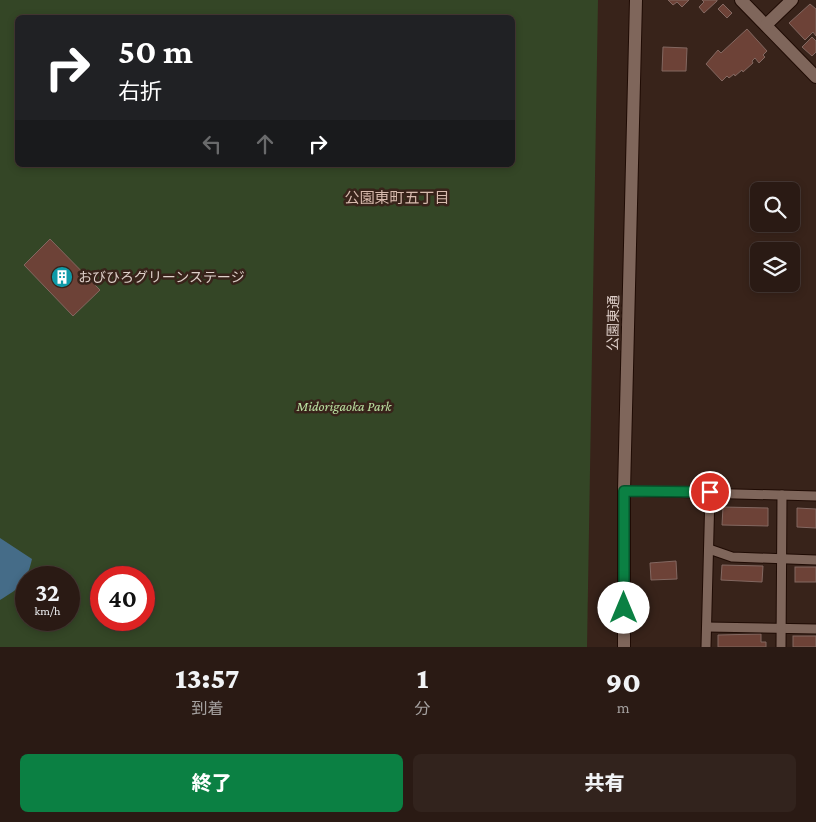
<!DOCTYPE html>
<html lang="ja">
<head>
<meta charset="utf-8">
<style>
	:root { --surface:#2a1a14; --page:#32231d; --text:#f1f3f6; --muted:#a5a1a0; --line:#463834; --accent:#0b8043 }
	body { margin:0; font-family:"Crimson Pro","Noto Sans JP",serif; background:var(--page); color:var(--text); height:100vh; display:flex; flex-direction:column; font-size:19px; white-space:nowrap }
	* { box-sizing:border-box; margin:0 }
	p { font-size:16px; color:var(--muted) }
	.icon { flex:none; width:28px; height:28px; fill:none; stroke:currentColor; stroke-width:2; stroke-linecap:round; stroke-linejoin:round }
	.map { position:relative; height:647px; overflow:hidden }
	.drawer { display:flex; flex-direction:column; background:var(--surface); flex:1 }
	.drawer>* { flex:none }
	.top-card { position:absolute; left:15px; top:15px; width:500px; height:152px; border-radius:8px; box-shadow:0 2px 8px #0003,0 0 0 1px var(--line); background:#202124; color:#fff; overflow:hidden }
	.fabs { position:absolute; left:750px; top:182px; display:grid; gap:10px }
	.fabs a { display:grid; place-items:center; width:50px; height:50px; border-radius:8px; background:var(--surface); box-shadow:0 2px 8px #0003,0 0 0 1px var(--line); font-size:25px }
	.speed { position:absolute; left:15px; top:566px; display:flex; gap:10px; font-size:25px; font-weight:700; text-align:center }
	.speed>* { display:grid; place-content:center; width:65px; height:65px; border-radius:50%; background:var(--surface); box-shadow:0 2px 8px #0003,0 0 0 1px var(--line); line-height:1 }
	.speed small { font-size:12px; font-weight:400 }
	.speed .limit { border:8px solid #d22; background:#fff; color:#111 }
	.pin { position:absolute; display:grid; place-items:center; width:42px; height:42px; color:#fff; margin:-21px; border:2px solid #fff; border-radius:50%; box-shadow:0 1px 5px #0007 }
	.me { position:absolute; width:55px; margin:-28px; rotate:0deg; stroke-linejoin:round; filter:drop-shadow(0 0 4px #0008) }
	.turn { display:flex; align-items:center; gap:18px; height:105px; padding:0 20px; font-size:22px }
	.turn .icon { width:65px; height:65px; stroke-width:2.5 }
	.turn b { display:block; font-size:35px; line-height:42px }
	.lanes { display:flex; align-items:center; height:48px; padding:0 20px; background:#0003; justify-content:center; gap:25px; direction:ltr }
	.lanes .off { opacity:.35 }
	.eta { display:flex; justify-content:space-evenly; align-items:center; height:85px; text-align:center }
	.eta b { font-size:30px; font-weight:800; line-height:35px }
	.primary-button { display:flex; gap:10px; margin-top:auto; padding:10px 20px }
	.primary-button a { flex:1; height:58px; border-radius:8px; background:var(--accent); color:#fff; font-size:20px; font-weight:800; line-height:58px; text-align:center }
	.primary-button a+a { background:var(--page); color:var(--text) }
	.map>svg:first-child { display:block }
	.green { fill:#344626; fill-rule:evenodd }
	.water { fill:#456c88 }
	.building { fill:#6d4237; stroke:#836861 }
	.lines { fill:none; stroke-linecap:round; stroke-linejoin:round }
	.lane-casing { stroke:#1f0b04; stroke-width:11 }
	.street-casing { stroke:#1f0b04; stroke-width:14 }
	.secondary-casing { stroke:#1f0b04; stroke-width:14 }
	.lane { stroke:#7f665b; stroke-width:9 }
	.street { stroke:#7f665b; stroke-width:12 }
	.secondary { stroke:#7f665b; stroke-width:12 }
	.route-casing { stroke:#07532c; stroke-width:12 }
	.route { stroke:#0b8043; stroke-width:9 }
	.labels { text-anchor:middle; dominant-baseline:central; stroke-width:5; stroke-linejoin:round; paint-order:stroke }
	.poi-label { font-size:14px; fill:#decfc9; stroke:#38231a; text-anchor:start }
	.street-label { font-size:14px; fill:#decfc9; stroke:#38231a }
	.park-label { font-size:14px; font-style:italic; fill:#bae0a1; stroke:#38231a }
	.neighbourhood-label { font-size:15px; fill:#d7baae; stroke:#38231a }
</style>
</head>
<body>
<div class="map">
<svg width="816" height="647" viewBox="0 0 816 647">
	<rect width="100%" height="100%" fill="#38231a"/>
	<path class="green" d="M0,0H598L587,647H0ZM18,18H512V165H18ZM26,578H69V620H26ZM101,578H144V620H101Z"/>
	<path class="water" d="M0,538L32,559C26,584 21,587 0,600Z"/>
	<g class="building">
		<polygon points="668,0 689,0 682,7 677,2 673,5"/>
		<polygon points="702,0 717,0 717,1 704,13 699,7 704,2"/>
		<polygon points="723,4 732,13 727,18 718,9"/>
		<polygon points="810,4 816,9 816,36 813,32 805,40 789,23"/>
		<polygon points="747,29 767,51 763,55 765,57 759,63 755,58 752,61 753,63 743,72 742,70 735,76 734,74 729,78 727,76 722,81 706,64 718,50 721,53"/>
		<polygon points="812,37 816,41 816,52 812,56 802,47"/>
		<polygon points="663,47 687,48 686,71 662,71"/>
		<polygon points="50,239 100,290 73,316 24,265"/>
		<polygon points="723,507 768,508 768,526 722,525"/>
		<polygon points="797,508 816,509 816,528 797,527"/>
		<polygon points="676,561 677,579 651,580 650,563"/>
		<polygon points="722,565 763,566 762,582 721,580"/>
		<rect x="795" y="567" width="21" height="15"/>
		<polygon points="761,634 761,642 766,642 766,647 718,647 718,635"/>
		<rect x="793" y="636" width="23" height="11"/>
	</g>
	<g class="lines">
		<g class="lane-casing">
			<g id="lane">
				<polyline points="624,491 816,496"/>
				<polyline points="709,549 732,557 816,560"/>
				<polyline points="707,627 816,629"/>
				<polyline points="706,647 710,492"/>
				<polyline points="781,647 782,495"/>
			</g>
		</g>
		<g class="street-casing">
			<g id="street">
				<polyline points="741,0 816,77"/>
				<polyline points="766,25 792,0"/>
			</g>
		</g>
		<g class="secondary-casing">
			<polyline id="secondary" points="624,647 624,491 636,0"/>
		</g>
		<use href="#lane" class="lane"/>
		<use href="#street" class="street"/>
		<use href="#secondary" class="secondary"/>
	</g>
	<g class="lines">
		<g class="route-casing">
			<polyline id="route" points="624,608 624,491 710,492"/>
		</g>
		<use href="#route" class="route"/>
	</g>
	<defs>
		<g id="building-disc" transform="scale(1.125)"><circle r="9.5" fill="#0f9aa8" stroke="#38231a"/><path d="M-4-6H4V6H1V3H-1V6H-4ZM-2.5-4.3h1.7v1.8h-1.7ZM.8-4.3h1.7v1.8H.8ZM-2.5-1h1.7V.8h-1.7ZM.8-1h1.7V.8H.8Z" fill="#fff"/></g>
	</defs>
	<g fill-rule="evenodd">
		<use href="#building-disc" x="62" y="277"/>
	</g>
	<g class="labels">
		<g class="poi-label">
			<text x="78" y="277">おびひろグリーンステージ</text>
		</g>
		<g class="street-label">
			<text transform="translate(613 323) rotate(-89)">公園東通</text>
		</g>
		<g class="park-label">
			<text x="344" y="406">Midorigaoka Park</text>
		</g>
		<g class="neighbourhood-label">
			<text x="397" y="198">公園東町五丁目</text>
		</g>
	</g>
</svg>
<div class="fabs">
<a><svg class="icon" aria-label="search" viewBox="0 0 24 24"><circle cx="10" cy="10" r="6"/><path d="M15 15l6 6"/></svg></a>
<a><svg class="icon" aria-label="layers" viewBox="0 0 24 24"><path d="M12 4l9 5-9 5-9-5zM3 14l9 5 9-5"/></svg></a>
</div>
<div class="speed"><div>32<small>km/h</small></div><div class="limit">40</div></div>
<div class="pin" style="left:710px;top:492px;background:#d93025"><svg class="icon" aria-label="arrive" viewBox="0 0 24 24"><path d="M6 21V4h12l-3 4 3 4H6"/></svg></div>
<svg class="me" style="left:624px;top:608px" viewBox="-20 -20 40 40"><circle r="19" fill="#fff"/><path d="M0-13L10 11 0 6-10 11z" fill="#0b8043"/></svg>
<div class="top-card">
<div class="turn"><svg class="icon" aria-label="right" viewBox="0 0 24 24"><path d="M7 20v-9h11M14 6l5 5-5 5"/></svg><div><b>50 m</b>右折</div></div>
<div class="lanes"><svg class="icon off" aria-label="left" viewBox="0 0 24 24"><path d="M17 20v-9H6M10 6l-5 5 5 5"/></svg><svg class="icon off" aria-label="ahead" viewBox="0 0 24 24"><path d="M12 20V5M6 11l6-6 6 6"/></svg><svg class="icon" aria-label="right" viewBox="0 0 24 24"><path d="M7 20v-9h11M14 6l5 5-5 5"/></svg></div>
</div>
</div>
<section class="drawer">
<div class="eta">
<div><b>13:57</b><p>到着</p></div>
<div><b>1</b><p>分</p></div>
<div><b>90</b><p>m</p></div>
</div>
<div class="primary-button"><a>終了</a><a>共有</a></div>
</section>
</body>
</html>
